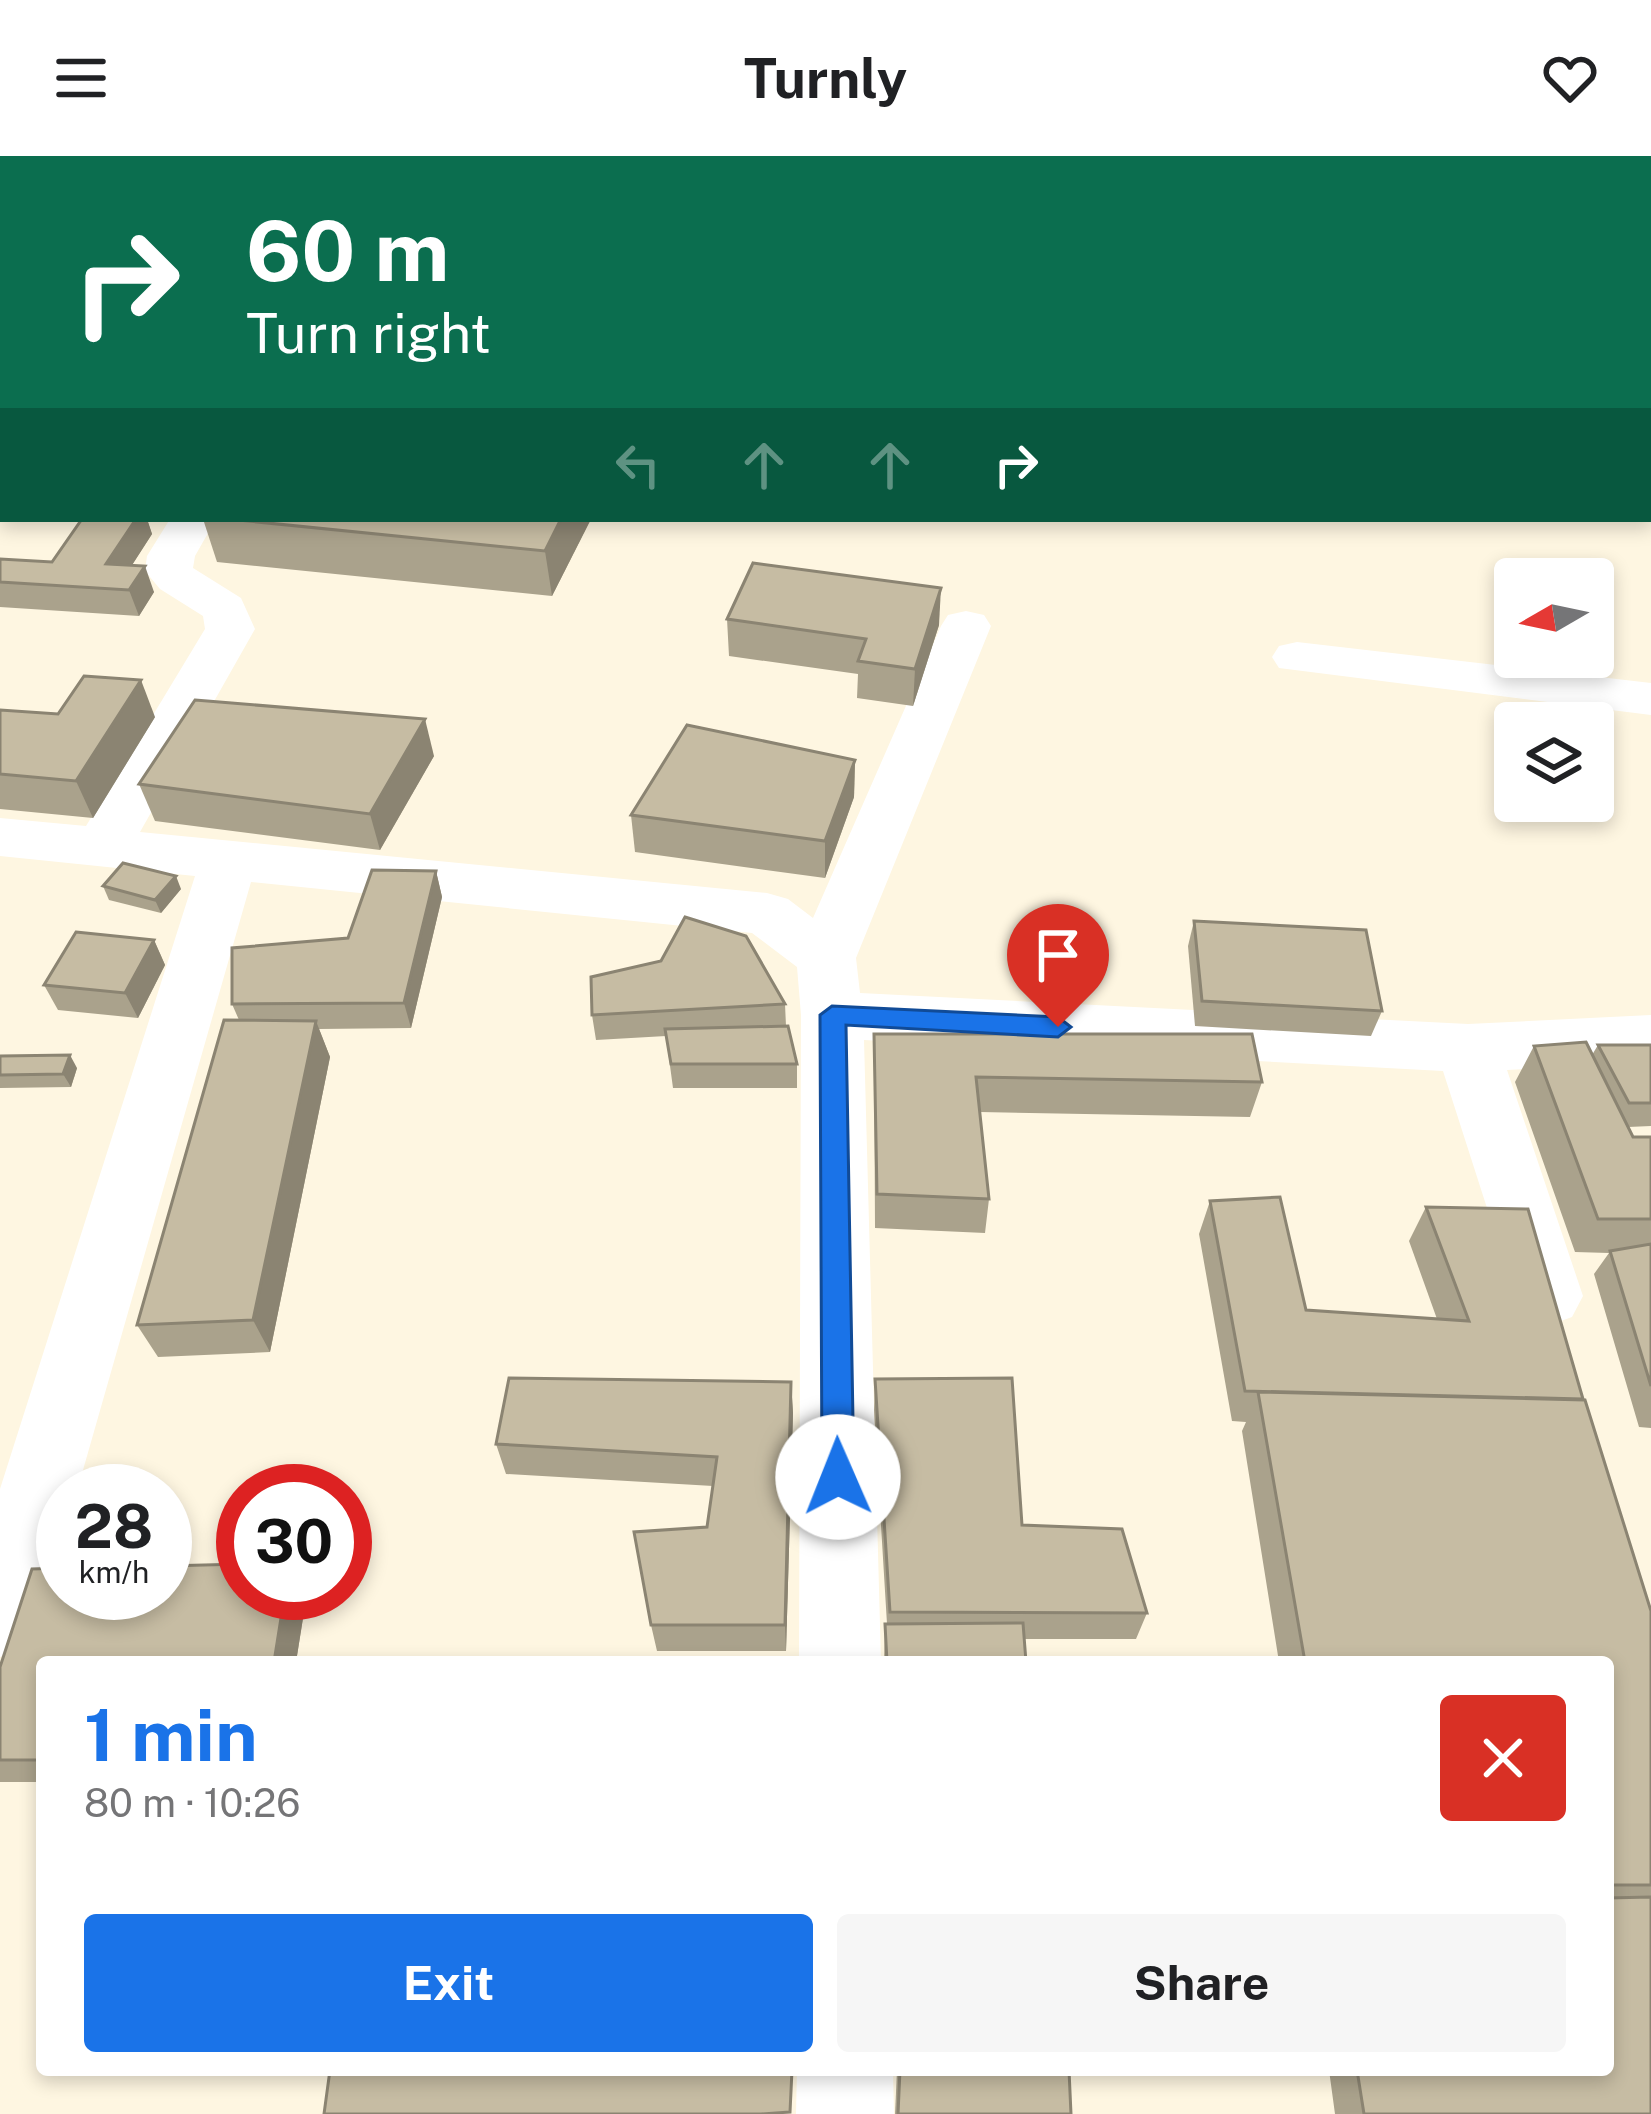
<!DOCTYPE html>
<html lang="en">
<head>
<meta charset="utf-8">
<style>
	:root { --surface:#fff; --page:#f6f6f6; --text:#202124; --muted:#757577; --accent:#1a73e8 }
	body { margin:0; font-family:"Public Sans",sans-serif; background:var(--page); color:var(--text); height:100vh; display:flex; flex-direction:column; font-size:45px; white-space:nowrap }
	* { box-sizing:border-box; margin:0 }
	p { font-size:39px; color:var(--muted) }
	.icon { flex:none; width:66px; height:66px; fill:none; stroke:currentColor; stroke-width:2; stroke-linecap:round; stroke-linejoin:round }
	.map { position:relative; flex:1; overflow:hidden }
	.sheet { position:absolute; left:36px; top:1500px; width:1578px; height:420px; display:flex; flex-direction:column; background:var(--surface); border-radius:12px; box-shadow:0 6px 18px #0003 }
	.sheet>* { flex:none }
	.banner { position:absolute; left:0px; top:0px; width:1653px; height:366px; box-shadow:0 6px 18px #0003; background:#0b6e4f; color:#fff; overflow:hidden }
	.needle { width:78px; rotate:261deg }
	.fabs { position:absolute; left:1494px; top:402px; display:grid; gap:24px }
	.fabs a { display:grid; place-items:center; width:120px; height:120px; border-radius:12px; background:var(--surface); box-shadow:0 6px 18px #0003; font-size:60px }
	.speed { position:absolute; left:36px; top:1308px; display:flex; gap:24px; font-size:60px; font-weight:700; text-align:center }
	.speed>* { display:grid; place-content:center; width:156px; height:156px; border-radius:50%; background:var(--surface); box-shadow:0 6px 18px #0003; line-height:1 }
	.speed small { font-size:30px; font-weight:400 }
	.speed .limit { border:18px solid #d22; background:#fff; color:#111 }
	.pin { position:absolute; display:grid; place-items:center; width:102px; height:102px; color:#fff; margin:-123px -51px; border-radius:50% 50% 50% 0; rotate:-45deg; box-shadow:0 0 12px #0007 }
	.pin .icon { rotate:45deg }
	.me { position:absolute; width:132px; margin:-66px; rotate:359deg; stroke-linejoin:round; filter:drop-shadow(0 0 9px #0008) }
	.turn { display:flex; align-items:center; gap:42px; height:252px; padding:0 48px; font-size:54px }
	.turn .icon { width:156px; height:156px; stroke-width:2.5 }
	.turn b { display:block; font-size:84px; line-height:102px }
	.lanes { display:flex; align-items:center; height:114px; padding:0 48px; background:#0003; justify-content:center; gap:60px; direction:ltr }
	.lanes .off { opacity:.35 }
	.round { display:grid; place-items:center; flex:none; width:126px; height:126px; border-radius:12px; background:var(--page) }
	.overview { display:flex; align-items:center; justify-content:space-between; height:204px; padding:0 48px }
	h1 { font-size:72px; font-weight:700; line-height:90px; color:var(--accent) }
	.primary-button { display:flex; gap:24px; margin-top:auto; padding:24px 48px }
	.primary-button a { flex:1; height:138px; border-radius:12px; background:var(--accent); color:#fff; font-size:48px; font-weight:700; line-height:138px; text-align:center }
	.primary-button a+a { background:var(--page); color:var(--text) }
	header { display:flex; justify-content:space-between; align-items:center; height:156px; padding:0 48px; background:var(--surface); font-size:54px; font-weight:700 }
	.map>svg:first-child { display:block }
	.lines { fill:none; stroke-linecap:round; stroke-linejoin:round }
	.stream { fill:#88afaf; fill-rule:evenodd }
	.minor { fill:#fff; fill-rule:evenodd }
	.wall { fill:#aaa28c }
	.shaded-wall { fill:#8b8472 }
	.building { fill:#c6bca3; stroke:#8b8472; stroke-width:3 }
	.route { fill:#1a73e8; stroke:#114b97; stroke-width:3 }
</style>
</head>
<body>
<header><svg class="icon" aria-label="menu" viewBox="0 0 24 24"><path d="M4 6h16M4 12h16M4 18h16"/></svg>Turnly<svg class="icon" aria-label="heart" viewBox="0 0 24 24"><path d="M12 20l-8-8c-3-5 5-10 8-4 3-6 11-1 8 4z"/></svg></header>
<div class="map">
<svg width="1651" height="1958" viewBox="0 0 1651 1958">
	<rect width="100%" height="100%" fill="#fef6e1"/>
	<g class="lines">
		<g class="stream">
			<polygon points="168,0 214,0 221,3 175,3"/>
			<polygon points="915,0 912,3 902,3 905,0"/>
		</g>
		<g class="minor">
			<path d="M170,363H216L195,400L193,412L241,442L255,473L140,676L767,737L788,743L813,762L941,470L948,459L966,455L984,459L991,470L856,802L860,837L1468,868L1651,859V907L1507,914L1583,1140L1572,1161L1547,1170L1522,1161L1443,915L864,884L881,1506H799L801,859L797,811L752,777L251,726L77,1335H63C63,1390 50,1439 29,1489L0,1501V1333L195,720L0,700V662L86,670L205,473L203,460L160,433L145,415L147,400Z"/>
			<polygon points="1297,486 1651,527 1651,559 1279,512 1272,501 1279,490"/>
			<polygon points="797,1914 893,1914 894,1958 796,1958"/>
		</g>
	</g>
	<g class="wall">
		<polygon points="1199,0 1232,0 1232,3"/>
		<polygon points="82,363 147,363 152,378 132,409 154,436 139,460 0,451 0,403 52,406"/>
		<polygon points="203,363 591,363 552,440 217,406"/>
		<polygon points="727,463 939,469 913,550 857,542 858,518 729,500"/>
		<polygon points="0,554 58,558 155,561 93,662 0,653"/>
		<polygon points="434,600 380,694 155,665 139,628"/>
		<polygon points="855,604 854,641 825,722 635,696 631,659"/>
		<polygon points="436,715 442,741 411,872 319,873 330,901 270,1196 158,1201 137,1169 239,864 232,848 348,782"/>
		<polygon points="103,730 181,733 161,757 109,744"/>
		<polygon points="1194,765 1382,855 1371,880 1195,870 1188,790"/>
		<polygon points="154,784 165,809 138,862 58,854 44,829"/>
		<polygon points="785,848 786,870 797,908 797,932 673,932 666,880 596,884 592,859"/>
		<polygon points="874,878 1262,926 1250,961 980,956 989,1043 985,1077 875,1072"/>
		<polygon points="1598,889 1651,889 1651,970 1628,971 1633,981 1651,981 1651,1272 1639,1271 1594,1118 1609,1097 1575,1096 1515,926 1534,890 1592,899"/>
		<polygon points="0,900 77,912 71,931 0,932"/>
		<polygon points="1210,1045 1306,1154 1437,1163 1409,1085 1426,1051 1583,1243 1651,1455 1651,1958 1335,1958 1329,1914 1608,1914 1608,1506 1279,1506 1242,1275 1246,1266 1232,1265 1199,1078"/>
		<polygon points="875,1223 1022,1369 1147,1457 1136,1483 1024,1483 1026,1506 884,1506 885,1468 887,1468 874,1254"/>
		<polygon points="791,1226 793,1257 786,1495 657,1495 651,1469 707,1371 713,1330 506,1318 496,1288"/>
		<polygon points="307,1437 296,1506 42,1506 42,1626 0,1626 0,1511"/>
		<polygon points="897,1914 1069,1914 1071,1958 895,1958"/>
	</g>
	<g class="shaded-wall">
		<polygon points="3,130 3,190 0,193 0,133"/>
		<polygon points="3,290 3,341 0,334 0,293"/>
		<polygon points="136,363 147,363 152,378 116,434 106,408"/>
		<polygon points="561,363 591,363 552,440 545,395"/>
		<polygon points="145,410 154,436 139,460 129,434"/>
		<polygon points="941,432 939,469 913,550 915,513"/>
		<polygon points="141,524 155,561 93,662 76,625"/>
		<polygon points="425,563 434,600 380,694 370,658"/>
		<polygon points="855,604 854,641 825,722 825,685"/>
		<polygon points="436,715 442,741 411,872 404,847"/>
		<polygon points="176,720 181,733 161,757 155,744"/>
		<polygon points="154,784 165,809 138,862 125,837"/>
		<polygon points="316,865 330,901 270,1196 253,1164"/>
		<polygon points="70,899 77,912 71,931 63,918"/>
		<polygon points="791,1226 793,1257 786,1495 785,1469"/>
		<polygon points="285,1437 307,1437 296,1506 274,1506"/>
	</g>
	<g class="building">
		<polygon points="0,33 3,33 3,130 0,133"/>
		<polygon points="0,244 3,244 3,290 0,293"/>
		<polygon points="82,363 136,363 106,408 145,410 129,434 0,426 0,403 52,406"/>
		<polygon points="228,363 561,363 545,395"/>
		<polygon points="753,407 941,432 915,513 858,505 866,483 727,463"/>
		<polygon points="84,520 141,524 76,625 0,618 0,554 58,558"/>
		<polygon points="195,544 425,563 370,658 139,628"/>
		<polygon points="687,569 855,604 825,685 631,659"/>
		<polygon points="123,707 176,720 155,744 103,730"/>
		<polygon points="372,714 436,715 404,847 232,848 232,792 348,782"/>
		<polygon points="685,761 746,780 785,848 592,859 591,821 661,805"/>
		<polygon points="1194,765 1366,774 1382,855 1202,845"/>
		<polygon points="76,776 154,784 125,837 44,829"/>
		<polygon points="224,864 316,865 253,1164 137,1169"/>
		<polygon points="788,870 797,908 671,908 665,873"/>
		<polygon points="874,878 1252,878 1262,926 976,921 989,1043 877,1038"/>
		<polygon points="1586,886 1633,981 1651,981 1651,1063 1598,1063 1534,890"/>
		<polygon points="1598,889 1651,889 1651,947 1629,947"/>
		<polygon points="70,899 63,918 0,919 0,900"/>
		<polygon points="1280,1041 1306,1154 1469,1165 1426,1051 1528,1053 1583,1243 1245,1235 1210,1045"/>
		<polygon points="1651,1088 1651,1230 1610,1095"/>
		<polygon points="509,1222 791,1226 785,1469 651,1469 634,1376 707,1371 717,1301 496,1288"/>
		<polygon points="1012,1222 1022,1369 1122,1373 1147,1457 890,1456 875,1223"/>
		<polygon points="1258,1236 1585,1244 1651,1455 1651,1729 1608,1729 1608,1506 1305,1506"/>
		<polygon points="243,1408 243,1437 285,1437 274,1506 42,1506 42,1604 0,1604 0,1511 32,1413 63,1412 63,1437 165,1437 165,1410"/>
		<polygon points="1023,1467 1026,1506 887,1506 885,1468"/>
		<polygon points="1651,1741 1651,1958 1364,1958 1357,1914 1608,1914 1608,1742"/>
		<polygon points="330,1914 792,1914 790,1956 761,1958 324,1958"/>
		<polygon points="900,1914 1069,1914 1071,1958 898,1958"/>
	</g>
	<polygon class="route" points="832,850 1058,861 1071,871 1058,881 846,869 854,1321 849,1332 838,1336 827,1332 822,1321 820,859"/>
</svg>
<div class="fabs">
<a><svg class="needle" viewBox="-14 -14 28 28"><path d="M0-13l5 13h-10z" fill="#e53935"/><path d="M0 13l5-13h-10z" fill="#757577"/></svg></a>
<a><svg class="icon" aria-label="layers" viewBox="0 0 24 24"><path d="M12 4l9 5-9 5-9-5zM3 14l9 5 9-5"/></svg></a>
</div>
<div class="speed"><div>28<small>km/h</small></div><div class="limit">30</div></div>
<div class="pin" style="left:1058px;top:871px;background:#d93025"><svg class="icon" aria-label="arrive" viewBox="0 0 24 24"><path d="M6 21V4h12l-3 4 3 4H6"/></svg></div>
<svg class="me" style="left:838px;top:1321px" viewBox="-20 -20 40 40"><circle r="19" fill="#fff"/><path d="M0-13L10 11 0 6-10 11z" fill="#1a73e8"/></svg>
<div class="banner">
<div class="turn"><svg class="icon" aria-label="right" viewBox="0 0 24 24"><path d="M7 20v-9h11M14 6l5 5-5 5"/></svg><div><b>60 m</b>Turn right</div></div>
<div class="lanes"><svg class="icon off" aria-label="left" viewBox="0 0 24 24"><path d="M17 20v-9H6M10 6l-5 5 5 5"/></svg><svg class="icon off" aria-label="ahead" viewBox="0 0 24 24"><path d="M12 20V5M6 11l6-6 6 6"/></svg><svg class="icon off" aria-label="ahead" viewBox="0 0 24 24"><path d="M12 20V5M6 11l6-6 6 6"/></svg><svg class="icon" aria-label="right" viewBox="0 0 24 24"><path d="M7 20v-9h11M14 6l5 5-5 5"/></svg></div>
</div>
<section class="sheet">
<div class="overview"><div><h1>1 min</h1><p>80 m · 10:26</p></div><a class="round" style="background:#d93025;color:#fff"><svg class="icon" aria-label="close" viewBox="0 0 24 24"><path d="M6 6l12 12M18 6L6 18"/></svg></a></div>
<div class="primary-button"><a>Exit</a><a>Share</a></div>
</section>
</div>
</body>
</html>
